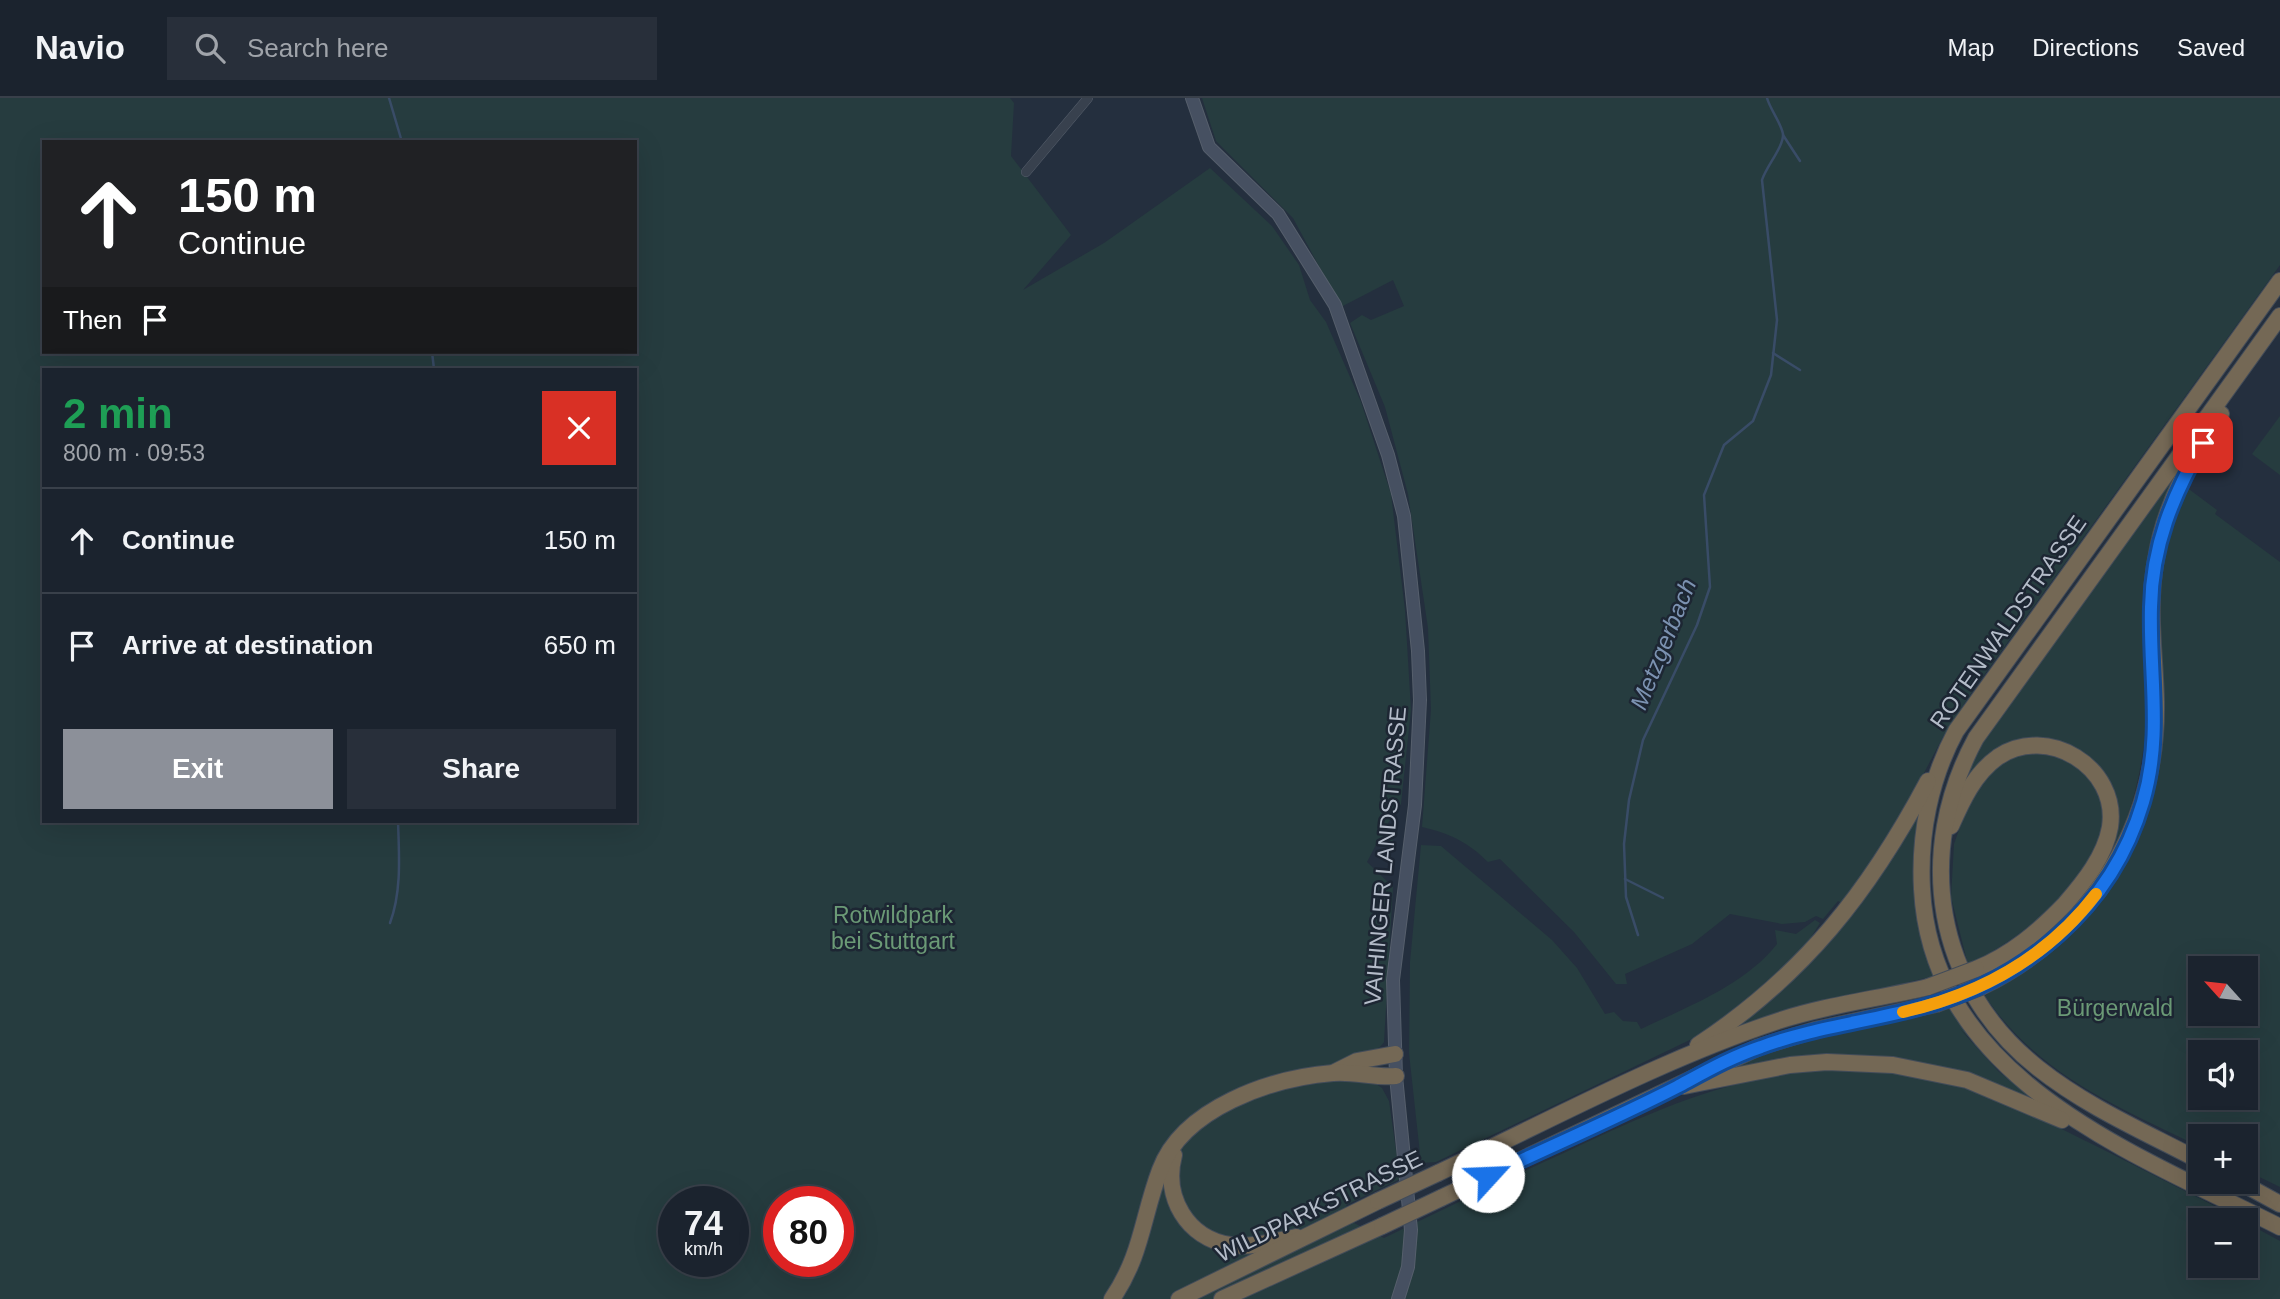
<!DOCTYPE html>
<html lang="en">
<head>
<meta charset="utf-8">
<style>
	:root { --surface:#1b232e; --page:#282f3a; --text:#f1f3f6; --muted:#a0a4aa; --line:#39404a; --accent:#8c9099 }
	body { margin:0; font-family:Arial,sans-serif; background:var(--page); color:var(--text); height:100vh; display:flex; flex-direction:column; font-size:26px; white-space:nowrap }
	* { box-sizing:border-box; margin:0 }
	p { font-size:23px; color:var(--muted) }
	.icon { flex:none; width:38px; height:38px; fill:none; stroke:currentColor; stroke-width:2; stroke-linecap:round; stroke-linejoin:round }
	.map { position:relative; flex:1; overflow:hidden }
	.sheet { position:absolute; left:42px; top:270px; width:595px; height:455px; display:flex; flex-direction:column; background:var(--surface); border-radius:0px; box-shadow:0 7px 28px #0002,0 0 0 2px var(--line) }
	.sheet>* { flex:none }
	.hud { position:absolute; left:42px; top:42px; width:595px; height:214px; border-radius:0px; box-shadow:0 7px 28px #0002,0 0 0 2px var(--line); background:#202124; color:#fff; overflow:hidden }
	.needle { width:46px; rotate:297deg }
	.buttons { position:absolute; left:2188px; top:858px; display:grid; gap:14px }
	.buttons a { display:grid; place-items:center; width:70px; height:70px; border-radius:0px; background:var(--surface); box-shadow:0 7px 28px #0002,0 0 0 2px var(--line); font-size:35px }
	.speed { position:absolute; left:658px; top:1088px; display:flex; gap:14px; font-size:35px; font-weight:700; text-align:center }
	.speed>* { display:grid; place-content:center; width:91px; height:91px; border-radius:50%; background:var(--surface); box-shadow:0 7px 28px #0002,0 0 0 2px var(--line); line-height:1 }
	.speed small { font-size:18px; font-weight:400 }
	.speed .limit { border:10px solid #d22; background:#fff; color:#111 }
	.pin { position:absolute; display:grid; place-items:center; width:60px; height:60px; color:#fff; margin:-30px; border-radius:14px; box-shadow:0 4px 10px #0006 }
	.me { position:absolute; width:77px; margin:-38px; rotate:65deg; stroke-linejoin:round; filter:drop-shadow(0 0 5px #0008) }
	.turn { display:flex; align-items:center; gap:24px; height:147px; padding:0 21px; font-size:32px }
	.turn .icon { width:91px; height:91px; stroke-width:2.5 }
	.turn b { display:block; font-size:49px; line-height:60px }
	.then { display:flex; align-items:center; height:66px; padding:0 21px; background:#0003; gap:14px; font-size:26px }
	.round { display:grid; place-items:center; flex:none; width:74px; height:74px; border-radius:0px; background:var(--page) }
	.overview { display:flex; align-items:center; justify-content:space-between; height:119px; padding:0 21px }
	h1 { font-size:42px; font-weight:600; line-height:52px; color:#1e9e55 }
	.cta { display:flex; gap:14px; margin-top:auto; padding:14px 21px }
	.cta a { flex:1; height:80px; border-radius:0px; background:var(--accent); color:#fff; font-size:28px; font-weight:600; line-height:80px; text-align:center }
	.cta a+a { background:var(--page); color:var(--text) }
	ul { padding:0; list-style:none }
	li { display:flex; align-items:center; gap:21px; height:105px; padding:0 21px; border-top:2px solid var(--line) }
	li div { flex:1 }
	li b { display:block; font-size:26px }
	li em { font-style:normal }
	header { display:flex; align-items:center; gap:42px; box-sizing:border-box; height:98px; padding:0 35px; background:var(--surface); border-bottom:2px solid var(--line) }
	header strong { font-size:33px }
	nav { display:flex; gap:38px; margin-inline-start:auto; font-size:24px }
	.search { width:490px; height:63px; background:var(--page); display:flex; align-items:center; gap:18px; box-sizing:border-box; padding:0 24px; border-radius:0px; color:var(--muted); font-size:26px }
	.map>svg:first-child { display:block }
	.green { fill:#263c3f; fill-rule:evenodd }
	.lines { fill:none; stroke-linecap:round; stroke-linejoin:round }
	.stream { stroke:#394c67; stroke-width:2.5 }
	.street-casing { stroke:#565f6c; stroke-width:10 }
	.secondary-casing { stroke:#565f6c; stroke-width:14 }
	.highway-casing { stroke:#434c59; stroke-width:18 }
	.street { stroke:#38414e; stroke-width:9 }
	.secondary { stroke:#465061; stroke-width:12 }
	.highway { stroke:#746855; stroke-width:16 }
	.highway-bridge-casing { stroke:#434c59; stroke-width:18; stroke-linecap:butt }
	.highway-bridge { stroke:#746855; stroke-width:16 }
	.route-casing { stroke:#114b97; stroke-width:18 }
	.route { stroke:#1a73e8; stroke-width:12 }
	.slow { stroke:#f59e0b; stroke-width:12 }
	.labels { text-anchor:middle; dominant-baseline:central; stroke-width:5; stroke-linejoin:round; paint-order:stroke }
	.street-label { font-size:23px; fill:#b4bcc9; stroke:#1d2633 }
	.park-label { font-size:23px; fill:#6b9a76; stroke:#1d2633 }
	.water-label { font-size:24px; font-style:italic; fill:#7c92b1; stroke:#1d2633 }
</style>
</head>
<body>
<header>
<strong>Navio</strong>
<div class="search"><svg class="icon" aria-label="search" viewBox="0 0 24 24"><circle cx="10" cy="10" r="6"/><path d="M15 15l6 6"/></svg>Search here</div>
<nav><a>Map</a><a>Directions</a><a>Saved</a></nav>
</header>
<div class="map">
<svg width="2280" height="1201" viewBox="0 0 2280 1201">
	<rect width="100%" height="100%" fill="#242f3e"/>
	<g class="green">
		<path d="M0,0H1010L1014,5L1011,58L1071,137L1023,192L1104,145L1210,70L1272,128L1299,167L1310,202L1326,224L1361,304L1391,396L1405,512L1411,612L1401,706L1388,725L1394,747L1379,741L1367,764L1393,789L1384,944C1370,967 1306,969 1280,979L1287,991L1340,981L1370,982L1382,990L1389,1003L1400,1081L1346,1107L1354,1125L1384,1140C1444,1111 1504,1082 1566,1054C1703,989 1809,946 1963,990C2009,1003 2052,1026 2094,1047C2143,1072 2192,1096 2241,1122H2200V1167H2245V1124L2280,1143V1201H0ZM44,44H635V254H44ZM44,271H635V723H44ZM674,1104H733V1164H674ZM779,1104H838V1164H779Z"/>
		<path d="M1202,0H2280V167L1974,591L1944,637L1887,745L1842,805L1838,803L1823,821L1816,818L1805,824L1782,826L1730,816L1692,846L1625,876L1627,886H1616L1574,834L1500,761L1488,764C1468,744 1449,735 1422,729L1431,612L1428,530L1408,396L1385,309L1350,225L1362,217L1371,222L1404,208L1393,182L1341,209L1293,120L1216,43Z"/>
		<polygon points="2280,318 2280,377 2252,356"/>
		<path d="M2183,363C2176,380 2164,398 2160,416C2153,445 2156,492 2154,523C2145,690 2139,787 1983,879C1989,870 2011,862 2022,854C2058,829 2095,792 2112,751C2139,685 2066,613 2001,649C1987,656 1975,670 1966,680L1982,641Z"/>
		<path d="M2186,389L2217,412L2215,416L2280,464V1089L2245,1072V1038H2200V1049C2119,1009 2038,977 1985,898C1993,889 2013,882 2024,874C2052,855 2078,833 2099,806C2143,750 2165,679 2163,608C2163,574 2157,540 2158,507C2159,465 2171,427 2186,389ZM2200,870H2245V915H2200ZM2200,954H2245V999H2200Z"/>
		<path d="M2026,654C2056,658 2084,662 2097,693C2128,765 2023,839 1968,867L1951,799L1954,746L1970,701L1996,668Z"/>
		<polygon points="1923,705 1917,808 1934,878 1764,919 1734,931 1755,914"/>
		<path d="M1421,747L1441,748L1552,842L1577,870L1605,916L1614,914L1623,923L1637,924L1641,931C1687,909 1745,887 1777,846L1775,832L1796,836L1815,822L1820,825L1805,849L1764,891L1696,939L1436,1064L1421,1065L1409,955L1410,864Z"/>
		<polygon points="1951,910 1973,943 1960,931 1998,973 2033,1001 1975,977 1900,961 1763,966 1718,973 1797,945"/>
	</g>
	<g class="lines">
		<g class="stream">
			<polyline points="389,0 402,44"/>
			<polyline points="1783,37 1800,63"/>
			<polyline points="432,254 434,271"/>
			<polyline points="1773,255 1800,272"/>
			<polyline points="1625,781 1663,800"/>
			<path d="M390,825C402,793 399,756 398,723"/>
			<path d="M1638,837L1626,799L1624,746L1629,702L1643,642L1697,527L1710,489L1704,397L1724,347L1753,323L1771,277L1777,222L1762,82C1766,69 1784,48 1783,36C1781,25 1770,11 1767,0"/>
		</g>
		<g class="street-casing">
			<polyline id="street" points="1026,74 1088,0"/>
		</g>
		<g class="secondary-casing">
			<polyline id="secondary" points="1192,0 1209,49 1278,116 1335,207 1388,357 1404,418 1418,553 1420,602 1415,707 1393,882 1396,978 1411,1132 1408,1169 1398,1201"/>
		</g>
		<g class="highway-casing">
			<g id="highway">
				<path d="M2280,183L1956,633C1930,681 1919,737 1922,791C1932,982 2134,1055 2280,1129"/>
				<path d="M1951,728C1962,703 1974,676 1998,659C2047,626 2119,669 2110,729C2105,758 2084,784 2065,806C2039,833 2011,857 1976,871"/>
				<path d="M1983,888C2092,834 2158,726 2156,604C2155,556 2147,509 2156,461C2164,408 2191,360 2221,316"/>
				<path d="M1698,947C1804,877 1869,794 1928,683"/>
				<polyline points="1335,974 1357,963 1395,956"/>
				<polyline points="1684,988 1790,967 1827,964 1893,967 1967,982 2062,1022"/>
				<path d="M1174,1057C1163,1099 1187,1140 1230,1147C1250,1150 1276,1143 1296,1139"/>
				<path d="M2200,1063C2145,1034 2087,1009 2038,970C1934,888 1914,754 1976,640L2280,218"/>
				<path d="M1438,1075C1549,1023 1660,962 1778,923C1826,907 1878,901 1928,889"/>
				<polyline points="2238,1083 2280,1106"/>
				<polyline points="1441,1100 1759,949 1815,932 1936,906"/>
				<path d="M1112,1201C1142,1157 1142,1120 1160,1072C1183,1010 1271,980 1333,975C1354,973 1375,980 1396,978"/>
				<polyline points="1179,1201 1378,1103"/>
				<polyline points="1222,1201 1382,1128"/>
			</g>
		</g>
		<use href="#street" class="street"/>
		<use href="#secondary" class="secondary"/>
		<use href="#highway" class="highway"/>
		<g class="highway-bridge-casing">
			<g id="highway-bridge">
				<polyline points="1928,889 1976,871"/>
				<polyline points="1936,906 1983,888"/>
				<polyline points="1378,1103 1438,1075"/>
				<polyline points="1382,1128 1441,1100"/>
			</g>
		</g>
		<use href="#highway-bridge" class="highway-bridge"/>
	</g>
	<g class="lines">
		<g class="route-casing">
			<path id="route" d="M1488,1078C1551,1048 1615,1021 1677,989C1705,974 1731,959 1761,949C1812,930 1866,924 1918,910C2023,884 2112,810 2143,704C2163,636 2149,577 2151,509C2152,448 2173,397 2203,345"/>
		</g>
		<use href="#route" class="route"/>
		<path class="slow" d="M1903,914C1981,896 2047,860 2096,796"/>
	</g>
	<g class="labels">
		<g class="street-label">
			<text transform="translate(2008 524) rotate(-55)">ROTENWALDSTRASSE</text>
			<text transform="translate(1385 758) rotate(-85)">VAIHINGER LANDSTRASSE</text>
			<text transform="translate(1319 1108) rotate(-26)">WILDPARKSTRASSE</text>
		</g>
		<g class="park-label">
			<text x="893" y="817">Rotwildpark<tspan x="893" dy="26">bei Stuttgart</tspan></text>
			<text x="2115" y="910">Bürgerwald</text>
		</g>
		<g class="water-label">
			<text transform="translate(1663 546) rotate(-68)">Metzgerbach</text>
		</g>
	</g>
</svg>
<div class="buttons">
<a><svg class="needle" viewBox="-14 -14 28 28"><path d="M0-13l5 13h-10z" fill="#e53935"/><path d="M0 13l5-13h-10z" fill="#a0a4aa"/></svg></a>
<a><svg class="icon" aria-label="sound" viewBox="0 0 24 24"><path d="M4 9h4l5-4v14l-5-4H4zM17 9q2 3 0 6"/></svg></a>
<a>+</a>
<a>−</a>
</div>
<div class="speed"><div>74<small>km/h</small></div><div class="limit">80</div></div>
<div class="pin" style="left:2203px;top:345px;background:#d93025"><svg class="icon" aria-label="arrive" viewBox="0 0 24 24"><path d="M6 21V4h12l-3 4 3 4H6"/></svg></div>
<svg class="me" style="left:1488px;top:1078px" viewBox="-20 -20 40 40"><circle r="19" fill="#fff"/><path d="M0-13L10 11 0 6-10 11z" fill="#1a73e8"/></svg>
<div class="hud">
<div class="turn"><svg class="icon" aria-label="ahead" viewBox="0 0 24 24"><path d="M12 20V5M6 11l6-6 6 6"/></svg><div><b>150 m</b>Continue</div></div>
<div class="then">Then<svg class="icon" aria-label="arrive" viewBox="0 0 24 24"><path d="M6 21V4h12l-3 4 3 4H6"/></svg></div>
</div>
<section class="sheet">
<div class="overview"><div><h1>2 min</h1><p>800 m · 09:53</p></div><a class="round" style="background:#d93025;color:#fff"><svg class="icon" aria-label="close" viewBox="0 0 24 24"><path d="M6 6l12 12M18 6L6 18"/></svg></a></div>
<ul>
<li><svg class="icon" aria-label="ahead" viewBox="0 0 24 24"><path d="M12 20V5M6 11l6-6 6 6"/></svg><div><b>Continue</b></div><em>150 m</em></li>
<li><svg class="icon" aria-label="arrive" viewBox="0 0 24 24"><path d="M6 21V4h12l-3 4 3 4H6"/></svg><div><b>Arrive at destination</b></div><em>650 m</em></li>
</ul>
<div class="cta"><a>Exit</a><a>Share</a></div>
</section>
</div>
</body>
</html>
